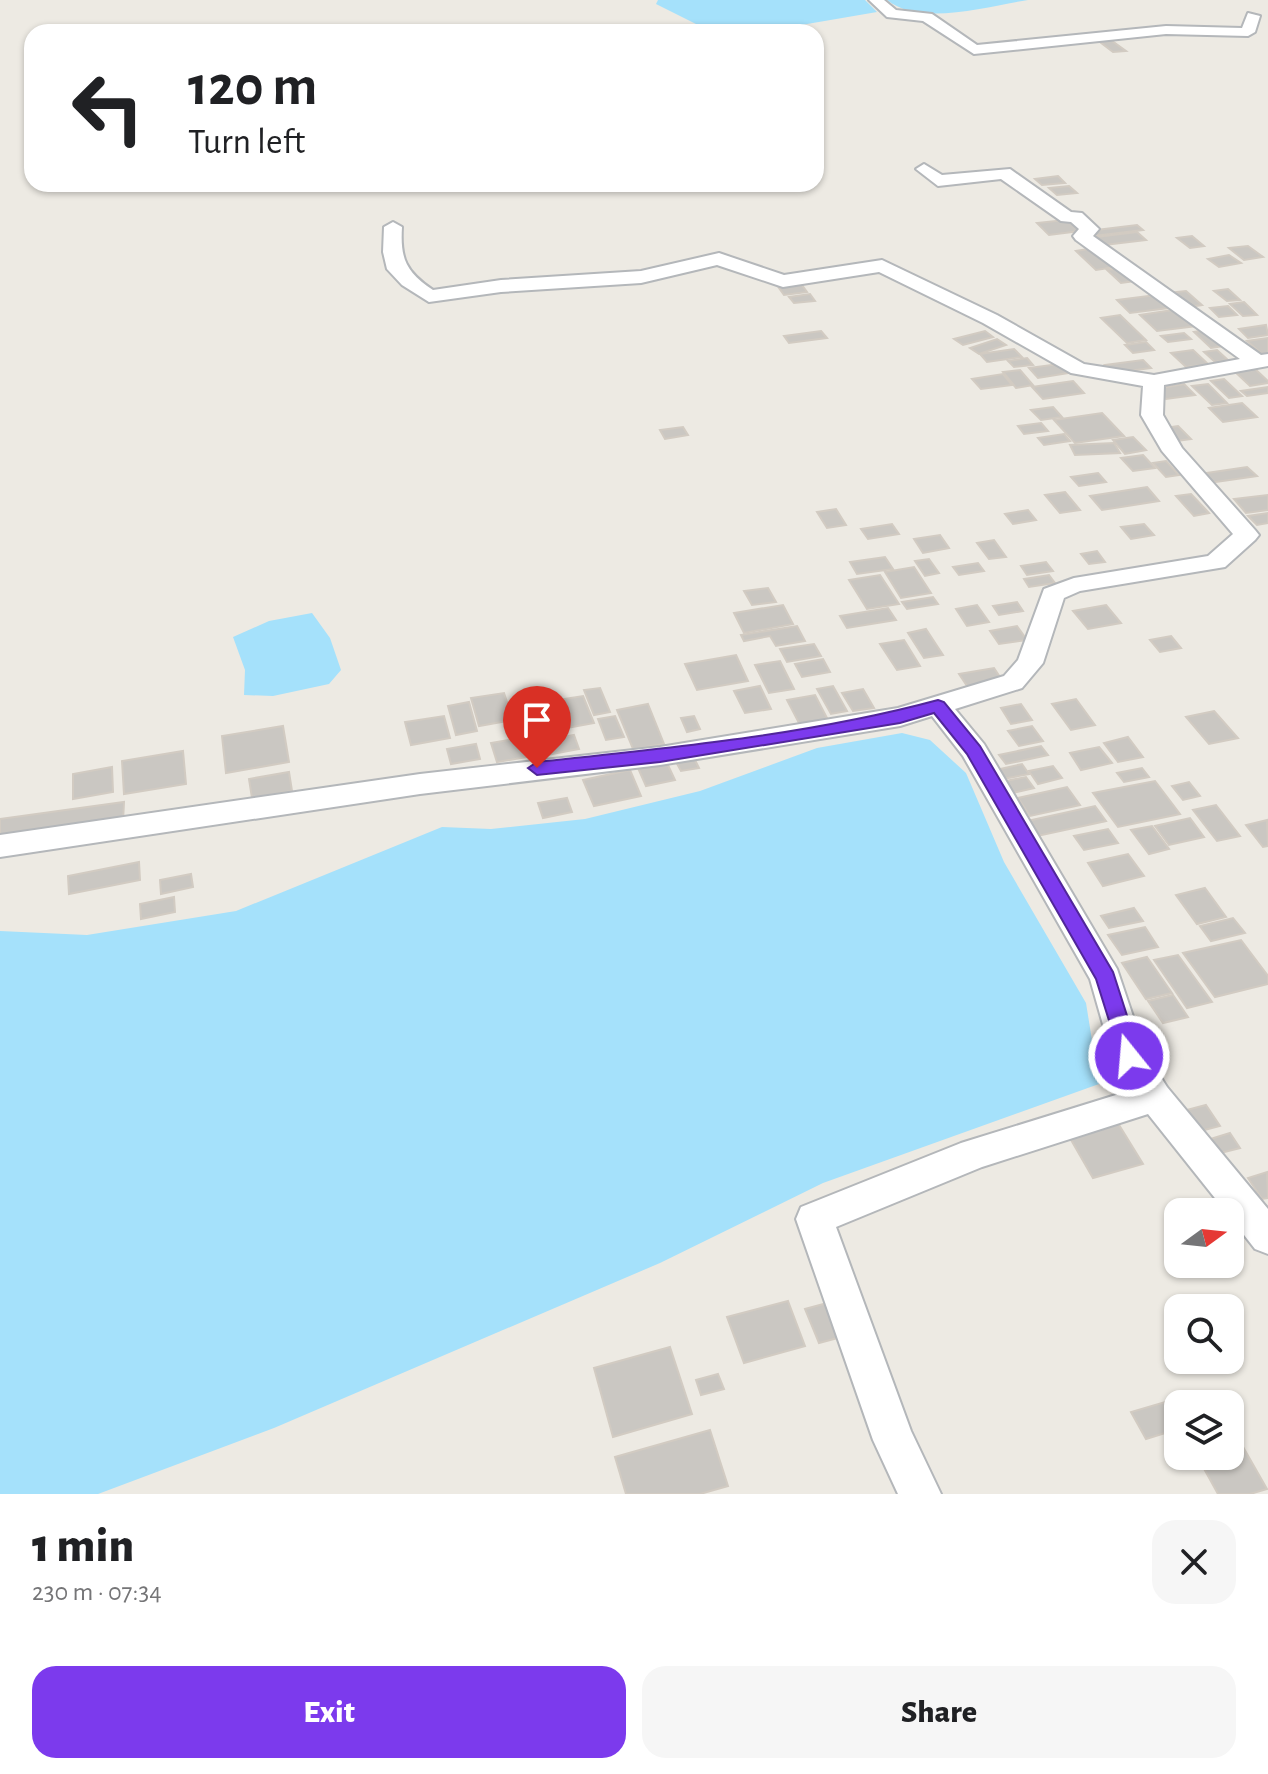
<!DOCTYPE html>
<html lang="en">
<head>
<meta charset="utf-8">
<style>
	:root { --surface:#fff; --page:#f6f6f6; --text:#202124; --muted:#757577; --accent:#7c3aed }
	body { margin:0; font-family:"Alegreya Sans",sans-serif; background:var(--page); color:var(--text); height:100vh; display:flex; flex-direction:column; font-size:30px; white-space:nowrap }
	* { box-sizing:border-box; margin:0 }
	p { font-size:26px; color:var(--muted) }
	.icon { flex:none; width:44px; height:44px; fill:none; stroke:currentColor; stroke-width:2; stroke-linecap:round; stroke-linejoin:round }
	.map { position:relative; height:1494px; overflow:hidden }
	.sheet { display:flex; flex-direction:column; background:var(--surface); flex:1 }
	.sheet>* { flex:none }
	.banner { position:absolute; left:24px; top:24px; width:800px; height:168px; border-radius:24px; box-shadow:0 2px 6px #0004; background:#fff; color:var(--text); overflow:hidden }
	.needle { width:52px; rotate:75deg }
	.buttons { position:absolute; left:1164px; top:1198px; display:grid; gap:16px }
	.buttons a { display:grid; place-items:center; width:80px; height:80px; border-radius:16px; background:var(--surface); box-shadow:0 2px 6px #0004; font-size:40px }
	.pin { position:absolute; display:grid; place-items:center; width:68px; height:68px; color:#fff; margin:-82px -34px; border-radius:50% 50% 50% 0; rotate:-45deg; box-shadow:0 0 8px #0007 }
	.pin .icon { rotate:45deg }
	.me { position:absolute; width:88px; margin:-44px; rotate:343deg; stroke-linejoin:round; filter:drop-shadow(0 0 6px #0008) }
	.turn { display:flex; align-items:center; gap:28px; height:168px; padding:0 32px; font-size:36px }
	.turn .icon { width:104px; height:104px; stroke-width:2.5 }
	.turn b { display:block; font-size:56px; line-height:68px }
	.round { display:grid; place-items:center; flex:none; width:84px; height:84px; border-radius:24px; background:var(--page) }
	.overview { display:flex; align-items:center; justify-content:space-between; height:136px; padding:0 32px }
	h1 { font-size:48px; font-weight:800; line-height:60px }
	.button { display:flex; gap:16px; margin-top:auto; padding:16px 32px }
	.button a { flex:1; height:92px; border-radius:24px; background:var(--accent); color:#fff; font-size:32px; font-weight:800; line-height:92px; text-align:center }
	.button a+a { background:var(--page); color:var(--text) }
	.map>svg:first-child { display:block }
	.water { fill:#a5e1fb }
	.building { fill:#cac7c2; stroke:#d2cbc2; stroke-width:2 }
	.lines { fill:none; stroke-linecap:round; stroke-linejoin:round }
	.street-casing { stroke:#b4b7ba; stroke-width:4 }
	.street { fill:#fff; fill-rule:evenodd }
	.route { fill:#7c3aed; stroke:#51269a; stroke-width:2 }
</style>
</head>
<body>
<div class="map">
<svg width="1268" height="1494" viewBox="0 0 1268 1494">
	<rect width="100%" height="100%" fill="#edeae3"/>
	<g class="water">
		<polygon points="658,0 865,0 877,12 761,32 712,32 656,4"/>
		<path d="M887,0H1028C987,6 921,27 887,0Z"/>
		<polygon points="312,613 330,638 341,670 329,684 273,696 244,695 245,670 233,637 269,621"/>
		<polygon points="902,733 930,740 966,773 1004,862 1086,1003 1099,1084 823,1183 660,1263 274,1428 98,1494 0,1494 0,931 87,935 236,911 442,827 491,829 585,819 700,791 817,748"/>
	</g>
	<g class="building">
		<polygon points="1108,38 1126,51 1113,52 1096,39"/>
		<polygon points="1058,176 1065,183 1042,185 1035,179"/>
		<polygon points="1069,186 1077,193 1057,195 1049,188"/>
		<polygon points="1075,219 1088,230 1049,235 1037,223"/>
		<polygon points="1137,225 1143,230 1094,236 1088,231"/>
		<polygon points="1137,232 1146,240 1096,246 1088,238"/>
		<polygon points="1192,236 1204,246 1190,248 1177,238"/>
		<polygon points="1248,246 1263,257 1244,260 1229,248"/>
		<polygon points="1094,248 1115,267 1096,270 1076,251"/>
		<polygon points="1229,255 1241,263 1219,267 1208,259"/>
		<polygon points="1121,268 1135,281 1121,283 1107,270"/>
		<polygon points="802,285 807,292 784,295 779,288"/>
		<polygon points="1228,289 1240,300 1227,301 1214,291"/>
		<polygon points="1186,291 1202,305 1183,308 1167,293"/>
		<polygon points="810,294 815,301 794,303 789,297"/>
		<polygon points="1164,294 1177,307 1130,313 1117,300"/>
		<polygon points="1244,302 1257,315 1243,316 1230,304"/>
		<polygon points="1228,306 1237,315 1219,317 1210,308"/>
		<polygon points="1179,309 1197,326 1157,331 1140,315"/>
		<polygon points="1120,315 1146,340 1127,343 1101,318"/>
		<polygon points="1266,325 1268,335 1248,338 1239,329"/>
		<polygon points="1212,329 1230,345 1211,348 1194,332"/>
		<polygon points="821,331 827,338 789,343 784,336"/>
		<polygon points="985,331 993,337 963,345 954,339"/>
		<polygon points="1184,333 1191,339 1168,342 1161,336"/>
		<polygon points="1268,338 1268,353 1262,354 1247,341"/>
		<polygon points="997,339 1006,345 979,354 970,348"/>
		<polygon points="1146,342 1154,350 1133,353 1125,345"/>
		<polygon points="1014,349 1022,357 987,362 980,354"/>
		<polygon points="1193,350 1208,364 1186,367 1171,353"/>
		<polygon points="1217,350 1228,360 1215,362 1204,352"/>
		<polygon points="1027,358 1033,365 1014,367 1008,361"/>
		<polygon points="1143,360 1151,368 1113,373 1105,365"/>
		<polygon points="1059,364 1068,373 1038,378 1029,368"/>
		<polygon points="1253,367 1268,381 1268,383 1250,386 1233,370"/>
		<polygon points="1020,370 1033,385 1016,388 1003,372"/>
		<polygon points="1003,374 1012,385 981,389 972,379"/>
		<polygon points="1224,379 1242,396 1229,398 1211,381"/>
		<polygon points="1073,381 1084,393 1043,399 1032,387"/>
		<polygon points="1184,384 1195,395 1166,399 1155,389"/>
		<polygon points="1208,384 1227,403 1212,405 1192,386"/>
		<polygon points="1268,387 1268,393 1247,396 1241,391"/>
		<polygon points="1242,403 1257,417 1223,422 1209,408"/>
		<polygon points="1053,407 1062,417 1041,420 1031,410"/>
		<polygon points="1102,413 1124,436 1075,443 1054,420"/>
		<polygon points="1041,423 1048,431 1024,434 1018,426"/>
		<polygon points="1178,426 1191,439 1177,441 1165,428"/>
		<polygon points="683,427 688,435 665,439 660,430"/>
		<polygon points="1064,434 1070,441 1044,445 1038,438"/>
		<polygon points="1133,437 1146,450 1125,454 1113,440"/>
		<polygon points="1114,443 1120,453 1075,455 1070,445"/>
		<polygon points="1143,455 1155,468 1133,471 1121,458"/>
		<polygon points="1166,461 1179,475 1166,477 1153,463"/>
		<polygon points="1247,467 1257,476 1209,483 1200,474"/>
		<polygon points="1098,473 1106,482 1079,486 1071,477"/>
		<polygon points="1147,487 1159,501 1102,510 1090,496"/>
		<polygon points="1065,492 1080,510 1060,513 1045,495"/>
		<polygon points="1191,494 1209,513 1194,516 1176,496"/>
		<polygon points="1268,495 1268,510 1246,513 1234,499"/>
		<polygon points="836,509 846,525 827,528 817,512"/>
		<polygon points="1028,510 1036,520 1013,524 1005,514"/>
		<polygon points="1268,513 1268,523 1257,525 1248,516"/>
		<polygon points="892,524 899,534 868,539 861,529"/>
		<polygon points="1144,524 1154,535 1131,539 1121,527"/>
		<polygon points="940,535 949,548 923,553 914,539"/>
		<polygon points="994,540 1006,557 989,559 977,543"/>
		<polygon points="1097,551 1105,562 1089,564 1081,554"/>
		<polygon points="885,557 893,569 857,574 850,562"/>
		<polygon points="929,559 939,573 925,576 915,561"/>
		<polygon points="1046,562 1053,571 1027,575 1021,566"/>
		<polygon points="978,563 984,571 959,575 953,567"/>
		<polygon points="914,567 931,593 901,598 885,572"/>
		<polygon points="880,575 899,604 867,609 849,580"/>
		<polygon points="1049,575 1055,583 1029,587 1024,579"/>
		<polygon points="768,588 776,602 752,605 744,591"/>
		<polygon points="933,597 938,604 907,609 902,602"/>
		<polygon points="1017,602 1023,611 999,615 993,606"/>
		<polygon points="783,605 793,624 744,633 734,613"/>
		<polygon points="977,605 989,622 967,626 956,609"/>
		<polygon points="1106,605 1121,623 1088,629 1073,611"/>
		<polygon points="888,608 896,620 847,628 840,616"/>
		<polygon points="797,626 805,641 776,646 770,636 744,641 741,635"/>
		<polygon points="1017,626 1027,640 999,644 990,631"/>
		<polygon points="926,629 943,655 924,658 908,633"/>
		<polygon points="1171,636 1181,648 1160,652 1150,640"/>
		<polygon points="904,640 920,666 897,670 880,644"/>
		<polygon points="814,644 821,656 787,662 780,649"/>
		<polygon points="736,655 748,681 697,690 685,664"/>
		<polygon points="823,659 830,672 802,677 795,664"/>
		<polygon points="780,661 794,689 769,693 755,665"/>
		<polygon points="994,668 1002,680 967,686 959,674"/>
		<polygon points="760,686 771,709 745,713 734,691"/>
		<polygon points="833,686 847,711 831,714 817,689"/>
		<polygon points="600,688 610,712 594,715 584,690"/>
		<polygon points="863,689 874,708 853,711 842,693"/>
		<polygon points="504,693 513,720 479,726 471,698"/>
		<polygon points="815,695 828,720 800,725 787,700"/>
		<polygon points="583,696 594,723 561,729 551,701"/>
		<polygon points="1076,699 1095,725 1071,730 1052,704"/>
		<polygon points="469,702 477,731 456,735 448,706"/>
		<polygon points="547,704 557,733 532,738 522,709"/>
		<polygon points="648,704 664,744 633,749 617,710"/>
		<polygon points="1021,704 1032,720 1011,724 1001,708"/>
		<polygon points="1214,711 1238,738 1209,744 1186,717"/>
		<polygon points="444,716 450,738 411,745 405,722"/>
		<polygon points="615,716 624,737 606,740 598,719"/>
		<polygon points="694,716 700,729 687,732 681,718"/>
		<polygon points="283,726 289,762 226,773 222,736"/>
		<polygon points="1032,726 1043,741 1019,746 1008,731"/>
		<polygon points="574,735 579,749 541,756 536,742"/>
		<polygon points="527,737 533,756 497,762 491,743"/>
		<polygon points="1128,737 1143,757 1118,762 1104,743"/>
		<polygon points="476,744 480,759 451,764 447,749"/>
		<polygon points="1041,746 1048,755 1006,764 999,755"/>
		<polygon points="1099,747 1112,763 1081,770 1070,753"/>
		<polygon points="183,751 186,784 124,794 122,761"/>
		<polygon points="693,756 699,768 681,771 675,760"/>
		<polygon points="667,763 675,780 646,786 638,768"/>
		<polygon points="1022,764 1029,774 993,781 987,772"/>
		<polygon points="1053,766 1062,778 1038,784 1029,771"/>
		<polygon points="112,767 113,792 73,799 73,774"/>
		<polygon points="1142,768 1149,777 1124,782 1117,773"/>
		<polygon points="630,770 641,796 594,806 583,780"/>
		<polygon points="289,772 292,791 252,798 249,779"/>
		<polygon points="1026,777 1034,788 1004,795 996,783"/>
		<polygon points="1155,781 1180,814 1118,827 1093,793"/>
		<polygon points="1189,782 1200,796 1183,800 1172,786"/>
		<polygon points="1067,787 1080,805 1030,816 1018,798"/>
		<polygon points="567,798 572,812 543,818 538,803"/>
		<polygon points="124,802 123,822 0,840 0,819"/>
		<polygon points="1216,805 1240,836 1217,841 1193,810"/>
		<polygon points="1095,806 1106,821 1033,837 1023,822"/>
		<polygon points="1190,818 1204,837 1169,845 1155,826"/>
		<polygon points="1267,820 1268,846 1263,847 1246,825"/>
		<polygon points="1152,826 1169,849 1149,854 1131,830"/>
		<polygon points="1108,829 1118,843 1084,850 1074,836"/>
		<polygon points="1128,854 1144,876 1103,886 1088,863"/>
		<polygon points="139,862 140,880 69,894 68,876"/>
		<polygon points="191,874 193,887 161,894 160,880"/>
		<polygon points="1205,888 1226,917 1197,924 1176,895"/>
		<polygon points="174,897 175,912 141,919 140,904"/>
		<polygon points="1134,908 1143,921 1109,928 1101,916"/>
		<polygon points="1233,918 1245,933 1211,941 1200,926"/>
		<polygon points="1145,927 1158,947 1122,955 1108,935"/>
		<polygon points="1241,940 1268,976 1268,984 1215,997 1183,953"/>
		<polygon points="1178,955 1212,1002 1187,1008 1154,960"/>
		<polygon points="1147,957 1172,993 1146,999 1122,963"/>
		<polygon points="1173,995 1188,1017 1163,1023 1148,1001"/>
		<polygon points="1206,1105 1220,1126 1189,1134 1175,1113"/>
		<polygon points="1116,1120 1143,1164 1093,1178 1067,1133"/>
		<polygon points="1230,1133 1240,1148 1216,1154 1207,1140"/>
		<polygon points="1267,1172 1268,1198 1262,1199 1248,1178"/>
		<polygon points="788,1301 805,1346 744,1363 727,1317"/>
		<polygon points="831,1302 845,1336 819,1343 805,1309"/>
		<polygon points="670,1347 692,1414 613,1437 594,1368"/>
		<polygon points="718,1374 724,1389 701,1395 696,1380"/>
		<polygon points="1179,1398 1182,1404 1178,1404 1178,1429 1146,1439 1131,1412"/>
		<polygon points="1230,1424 1267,1489 1250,1494 1218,1494 1197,1456 1230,1456"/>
		<polygon points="710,1430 728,1486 700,1494 626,1494 615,1457"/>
	</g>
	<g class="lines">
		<g class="street-casing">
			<g id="street">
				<polygon points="869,0 884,0 896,10 932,14 977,45 1166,26 1242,28 1248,13 1260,16 1255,32 1248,36 1166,34 974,54 923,21 887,17"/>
				<path d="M924,164L942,175L1010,169L1071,212L1082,213L1099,229L1093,236L1261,355L1268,354V366L1164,385L1163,415L1182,448L1255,530L1259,535L1255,540L1225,567L1080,591L1064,598L1043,663L1022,688L955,709L984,744L1117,969L1145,1052L1167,1087L1268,1209V1254L1255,1249L1230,1217V1212H1226L1148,1114L982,1167L836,1227L911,1431L941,1494H898L873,1440L796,1219L801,1207L961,1143L1132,1090L1112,1056L1090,979L963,756L932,716L900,726L660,765L420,794L0,857V835L420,774L660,747L898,708L1004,676L1018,660L1044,589L1074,578L1208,556L1233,534L1162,451L1141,415L1143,386L1071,373L983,323L879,272L783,287L717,265L641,283L501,292L429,302L402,285L387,269L383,252L384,227L393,222L402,227C400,259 406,272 433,290L501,280L641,271L719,253L784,275L882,260L997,315L1084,364L1154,375L1240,359L1076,240L1073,236L1079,229L1071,222L1061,221L1001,179L938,186L916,169Z"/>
			</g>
		</g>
		<use href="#street" class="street"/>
	</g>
	<path class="route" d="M938,700L944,702L980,746L1113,972L1140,1056L1137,1062H1122L1096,979L967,754L934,713L900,723L660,762L537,775L528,768L537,762C671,748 808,735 938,700Z"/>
</svg>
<div class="buttons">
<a><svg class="needle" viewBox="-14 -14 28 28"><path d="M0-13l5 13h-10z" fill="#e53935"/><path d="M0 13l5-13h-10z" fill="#757577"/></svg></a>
<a><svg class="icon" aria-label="search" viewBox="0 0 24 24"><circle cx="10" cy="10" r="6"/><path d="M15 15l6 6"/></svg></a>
<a><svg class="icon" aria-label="layers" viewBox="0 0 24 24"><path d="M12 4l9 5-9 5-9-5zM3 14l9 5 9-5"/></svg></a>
</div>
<div class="pin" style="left:537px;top:768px;background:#d93025"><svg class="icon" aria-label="arrive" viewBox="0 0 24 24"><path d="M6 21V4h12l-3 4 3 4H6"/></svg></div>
<svg class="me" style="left:1129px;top:1056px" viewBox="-20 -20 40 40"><circle r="17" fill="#7c3aed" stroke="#fff" stroke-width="3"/><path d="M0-11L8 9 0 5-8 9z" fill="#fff"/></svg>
<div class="banner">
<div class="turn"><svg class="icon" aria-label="left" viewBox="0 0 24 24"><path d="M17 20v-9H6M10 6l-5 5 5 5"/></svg><div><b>120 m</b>Turn left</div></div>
</div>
</div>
<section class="sheet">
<div class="overview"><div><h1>1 min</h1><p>230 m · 07:34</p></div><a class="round"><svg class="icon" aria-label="close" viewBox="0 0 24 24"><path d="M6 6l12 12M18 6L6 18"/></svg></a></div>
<div class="button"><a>Exit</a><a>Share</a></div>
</section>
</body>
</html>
